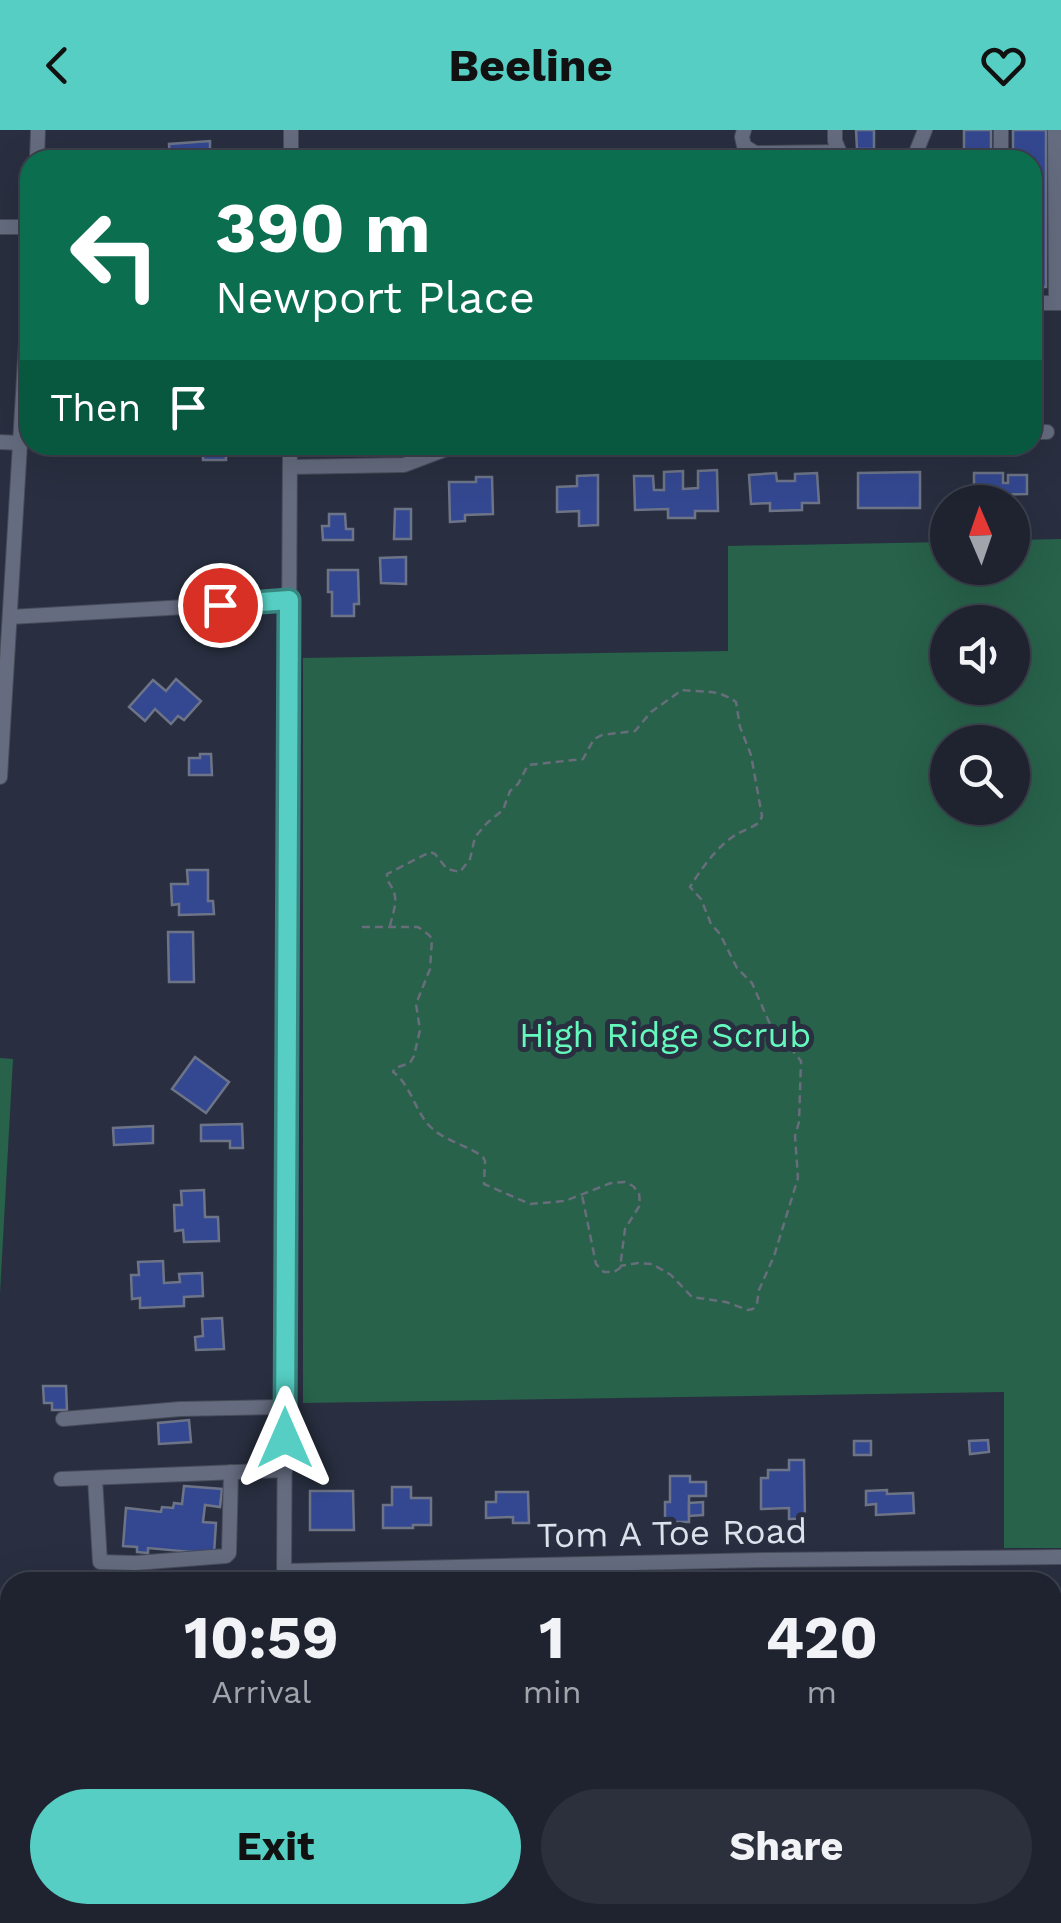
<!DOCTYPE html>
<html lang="en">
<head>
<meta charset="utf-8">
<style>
	:root { --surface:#1f2330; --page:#2c2f3c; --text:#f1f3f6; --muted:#a1a4ab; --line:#3c404c; --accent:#56cec3 }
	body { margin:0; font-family:"Work Sans",sans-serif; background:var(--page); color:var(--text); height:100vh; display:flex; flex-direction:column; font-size:38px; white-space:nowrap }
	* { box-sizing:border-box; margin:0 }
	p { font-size:32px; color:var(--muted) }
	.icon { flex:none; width:55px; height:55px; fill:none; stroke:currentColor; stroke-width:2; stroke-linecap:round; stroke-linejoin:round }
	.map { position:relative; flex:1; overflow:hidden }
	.details { position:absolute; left:0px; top:1442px; width:1062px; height:352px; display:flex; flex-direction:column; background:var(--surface); border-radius:30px 30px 0 0; box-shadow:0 10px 40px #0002,0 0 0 2px var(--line) }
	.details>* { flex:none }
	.top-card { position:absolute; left:20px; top:20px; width:1022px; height:305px; border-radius:30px; box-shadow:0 10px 40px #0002,0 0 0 2px var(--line); background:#0b6e4f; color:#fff; overflow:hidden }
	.needle { width:65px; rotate:358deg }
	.fabs { position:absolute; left:930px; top:355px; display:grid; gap:20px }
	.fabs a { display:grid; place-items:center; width:100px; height:100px; border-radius:50%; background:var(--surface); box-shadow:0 10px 40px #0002,0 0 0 2px var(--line); font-size:50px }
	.pin { position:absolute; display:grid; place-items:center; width:85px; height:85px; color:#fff; margin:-42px; border:5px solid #fff; border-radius:50%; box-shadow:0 2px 10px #0007 }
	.me { position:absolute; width:110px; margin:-55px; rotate:0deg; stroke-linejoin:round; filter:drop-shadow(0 0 8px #0008) }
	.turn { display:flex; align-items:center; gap:35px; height:210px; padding:0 30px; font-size:45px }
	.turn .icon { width:130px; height:130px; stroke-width:2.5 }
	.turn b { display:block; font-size:70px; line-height:85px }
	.then { display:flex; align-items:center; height:95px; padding:0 30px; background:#0003; gap:20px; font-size:38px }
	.eta { display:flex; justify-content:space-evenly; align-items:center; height:170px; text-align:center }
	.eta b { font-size:60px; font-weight:700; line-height:70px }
	.cta { display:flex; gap:20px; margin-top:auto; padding:20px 30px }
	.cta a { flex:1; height:115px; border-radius:60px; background:var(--accent); color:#111; font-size:40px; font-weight:700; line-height:115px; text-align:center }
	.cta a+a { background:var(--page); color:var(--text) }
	header { display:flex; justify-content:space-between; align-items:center; height:130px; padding:0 30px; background:var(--accent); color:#111; font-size:45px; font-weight:700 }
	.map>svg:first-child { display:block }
	.built { fill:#30384e }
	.green { fill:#28624a; fill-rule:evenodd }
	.building { fill:#344891; stroke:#6d7487; stroke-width:2.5 }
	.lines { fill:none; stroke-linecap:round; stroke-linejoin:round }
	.minor-casing { stroke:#474c5a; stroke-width:16 }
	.path { stroke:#676d7b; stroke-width:2.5; stroke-dasharray:8 5; stroke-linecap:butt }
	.minor { stroke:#656c7f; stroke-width:14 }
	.route-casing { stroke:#38867f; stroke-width:25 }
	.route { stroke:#56cec3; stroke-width:18 }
	.labels { text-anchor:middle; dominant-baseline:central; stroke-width:10; stroke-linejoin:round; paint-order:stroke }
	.park-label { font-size:35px; fill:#65f8bd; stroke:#292f40 }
	.street-label { font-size:35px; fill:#dde1ec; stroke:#292f40 }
</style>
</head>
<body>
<header><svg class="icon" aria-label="back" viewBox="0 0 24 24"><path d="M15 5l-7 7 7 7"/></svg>Beeline<svg class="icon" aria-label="heart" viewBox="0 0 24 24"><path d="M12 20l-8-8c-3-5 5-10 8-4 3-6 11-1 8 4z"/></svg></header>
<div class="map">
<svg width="1061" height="1793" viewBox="0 0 1061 1793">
	<rect width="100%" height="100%" fill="#292f40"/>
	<polygon class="built" points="1053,1695 1061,1695 1061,1793 299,1793 299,1785 1052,1785"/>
	<g class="green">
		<path d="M1061,409V1418H1004V1262L303,1273V528L728,521V416L947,412L948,438H1012L1013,410ZM1012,492V558H948V492ZM948,612H1012V678H948Z"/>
		<polygon points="0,928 13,929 0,1163"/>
		<polygon points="709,1785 806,1785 807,1793 753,1793 749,1788 742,1788 737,1793 710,1793"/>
	</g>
	<g class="building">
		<polygon points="856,0 874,0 874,19 857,19"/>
		<rect x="964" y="0" width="27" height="30"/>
		<polygon points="1013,0 1046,0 1046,157 1032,157 1032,30 1013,30"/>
		<polygon points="210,11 210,30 170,30 169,14"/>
		<rect x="203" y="315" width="23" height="15"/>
		<polygon points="717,340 718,381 695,381 695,388 668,388 668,379 635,380 634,346 653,346 654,360 664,360 664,342 683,341 683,359 698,358 698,341"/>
		<polygon points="920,342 920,378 858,378 858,343"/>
		<polygon points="776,343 777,351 795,351 795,344 817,343 819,373 802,373 802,380 770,381 770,373 751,374 749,345"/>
		<polygon points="974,343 1003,343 1003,353 1008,353 1008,345 1027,345 1027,364 974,365"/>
		<polygon points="598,345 598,395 579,396 579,381 557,382 557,357 577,356 577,346"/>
		<polygon points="476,347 492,347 493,384 465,385 465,391 450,392 449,352 476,352"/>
		<polygon points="395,379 411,379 411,409 394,409"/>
		<polygon points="329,384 345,384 346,399 353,399 353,410 323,410 322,396 329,396"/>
		<polygon points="406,427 406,454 381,453 380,428"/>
		<polygon points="328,440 358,440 359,474 354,474 354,486 332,486 332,462 328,462"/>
		<polygon points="176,549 201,571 184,590 178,586 171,594 155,579 145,591 129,577 153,550 166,561"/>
		<polygon points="200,624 211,624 212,645 189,645 189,628 200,628"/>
		<polygon points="187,740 208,740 208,771 213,771 214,784 179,785 179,774 172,775 171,754 188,754"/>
		<polygon points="168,802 193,802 194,852 169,852"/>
		<polygon points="195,927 229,952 206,983 172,959"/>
		<polygon points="242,994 243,1018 230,1018 230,1011 201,1011 201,995"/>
		<polygon points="153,996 153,1013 114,1015 113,998"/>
		<polygon points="204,1060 205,1087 218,1087 219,1111 184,1112 183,1100 175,1101 174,1075 182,1075 181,1061"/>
		<polygon points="163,1131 164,1153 180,1152 179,1144 202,1143 203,1166 184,1167 184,1176 140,1178 140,1168 132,1169 131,1145 139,1145 138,1132"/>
		<polygon points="222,1188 224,1219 196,1220 195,1207 203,1206 202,1189"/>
		<polygon points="43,1256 66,1256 67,1280 52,1280 52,1273 44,1273"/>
		<polygon points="189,1290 191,1312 159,1314 158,1293"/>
		<polygon points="988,1310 989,1322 970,1324 969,1311"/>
		<rect x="854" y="1311" width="17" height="14"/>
		<polygon points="789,1330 804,1330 805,1389 789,1389 789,1378 761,1379 761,1348 768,1348 768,1340 789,1340"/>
		<polygon points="670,1346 690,1346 690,1352 706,1352 706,1366 689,1366 689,1392 665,1392 665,1372 670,1372"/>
		<polygon points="184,1356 222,1359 220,1377 205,1375 203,1392 216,1393 214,1424 148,1418 148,1423 137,1422 137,1417 123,1416 126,1378 161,1382 162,1377 173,1378 174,1373 182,1374"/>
		<polygon points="392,1357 411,1357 411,1368 431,1368 431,1395 413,1395 413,1398 383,1398 383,1375 392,1375"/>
		<polygon points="887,1360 887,1364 913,1363 914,1383 876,1385 876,1374 866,1375 866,1361"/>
		<polygon points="310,1361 353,1361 354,1400 310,1400"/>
		<polygon points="496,1362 528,1362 529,1393 513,1393 513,1387 486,1388 486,1372 496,1372"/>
		<polygon points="703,1372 703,1385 689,1386 689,1373"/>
		<polygon points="78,1785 139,1785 139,1793 78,1792"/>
		<rect x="210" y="1785" width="24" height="8"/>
		<polygon points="450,1786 450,1793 373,1793 373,1788"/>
	</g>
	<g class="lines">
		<g class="minor-casing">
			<g id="minor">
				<polyline points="291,0 291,30"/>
				<polyline points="744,0 742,7 744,16 755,23 839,22"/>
				<polyline points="835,0 835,11 842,28"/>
				<polyline points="1055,0 1056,173"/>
				<polyline points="37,30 38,0"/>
				<polyline points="913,30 925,0"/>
				<polyline points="1001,30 1001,0"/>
				<polyline points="0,97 30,97"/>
				<polyline points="1032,173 1061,173"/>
				<polyline points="1032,302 1047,302"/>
				<polyline points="0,312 20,313"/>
				<polyline points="290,337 404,335 457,315"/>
				<polyline points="10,487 289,471"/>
				<polyline points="0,647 30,147"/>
				<polyline points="63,1289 180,1279 286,1277"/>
				<polyline points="95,1348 100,1432 135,1433 226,1426 229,1423 231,1342"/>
				<polyline points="61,1349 285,1340"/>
				<polyline points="285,1441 763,1430 1061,1427"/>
				<polyline points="284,1452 290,315"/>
				<polyline points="352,1785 355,1793"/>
				<polyline points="687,1785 687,1793"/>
				<polyline points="282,1793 282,1785"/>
				<polyline points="991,1793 991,1785"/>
			</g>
		</g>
		<g class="path">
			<path d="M390,796C394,777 401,768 387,750V744L430,722L435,724L447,739L460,742L470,729L475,707L487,693L503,680L510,661L518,654L528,635L583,629L594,609L602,605L635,601L651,582L682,560C705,563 716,558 736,572L740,597L751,625L762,686L760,692C753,697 744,700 737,704C718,715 701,739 690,757L701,769L711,794L720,804L737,838L752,853L769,892L801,931L799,992L795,1006L798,1048L774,1126L759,1160L757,1173L753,1179L748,1180L726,1172L692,1167L671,1145L652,1134L638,1133L620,1136"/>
			<path d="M362,797H418L429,805L432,809L430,839L416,874L420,900L414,926L410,933L395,938L393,942C412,955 415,985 434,1000C448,1012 469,1016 483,1027L485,1031L484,1054L530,1074L565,1071L611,1053L625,1052L633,1056L639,1063L640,1075L625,1099L620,1138L614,1142H604L596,1134L582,1065"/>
		</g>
		<use href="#minor" class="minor"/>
	</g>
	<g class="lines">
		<g class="route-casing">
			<polyline id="route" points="220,475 289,470 285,1308"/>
		</g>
		<use href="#route" class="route"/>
	</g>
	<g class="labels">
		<g class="park-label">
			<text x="665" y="905">High Ridge Scrub</text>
		</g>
		<g class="street-label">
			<text transform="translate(672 1403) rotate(-1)">Tom A Toe Road</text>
		</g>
	</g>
</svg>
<div class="fabs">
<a><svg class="needle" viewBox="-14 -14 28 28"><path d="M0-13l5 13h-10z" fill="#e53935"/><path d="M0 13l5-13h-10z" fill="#a1a4ab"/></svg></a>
<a><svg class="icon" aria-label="sound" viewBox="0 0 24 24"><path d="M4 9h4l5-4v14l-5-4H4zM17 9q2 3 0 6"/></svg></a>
<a><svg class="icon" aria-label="search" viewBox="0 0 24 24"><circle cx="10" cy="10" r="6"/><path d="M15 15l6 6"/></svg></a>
</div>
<div class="pin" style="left:220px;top:475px;background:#d93025"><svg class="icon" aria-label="arrive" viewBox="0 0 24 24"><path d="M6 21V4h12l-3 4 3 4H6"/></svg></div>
<svg class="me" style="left:285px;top:1308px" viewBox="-20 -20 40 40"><path d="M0-17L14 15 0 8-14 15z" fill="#56cec3" stroke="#fff" stroke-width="4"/></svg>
<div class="top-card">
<div class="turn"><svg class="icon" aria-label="left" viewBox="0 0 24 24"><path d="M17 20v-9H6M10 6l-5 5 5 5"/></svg><div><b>390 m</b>Newport Place</div></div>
<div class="then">Then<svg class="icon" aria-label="arrive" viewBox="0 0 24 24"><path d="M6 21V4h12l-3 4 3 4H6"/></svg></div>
</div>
<section class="details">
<div class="eta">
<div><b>10:59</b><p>Arrival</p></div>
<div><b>1</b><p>min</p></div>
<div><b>420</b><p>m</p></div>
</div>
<div class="cta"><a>Exit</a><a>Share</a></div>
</section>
</div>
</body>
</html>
